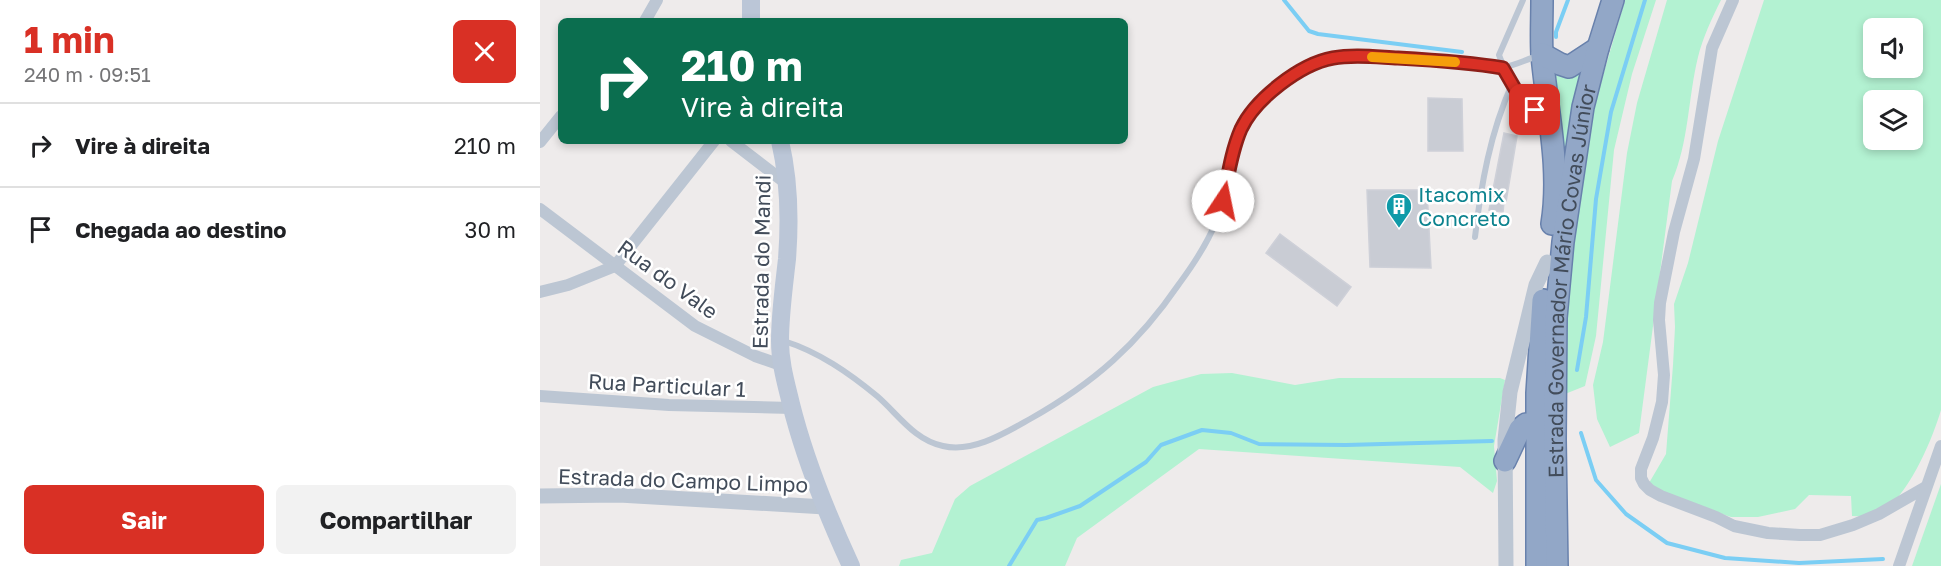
<!DOCTYPE html>
<html lang="pt">
<head>
<meta charset="utf-8">
<style>
	:root { --surface:#fff; --page:#f2f2f2; --text:#202124; --muted:#757577; --line:#e0e0e0; --accent:#d93025 }
	body { margin:0; font-family:"Golos Text",sans-serif; background:var(--page); color:var(--text); height:100vh; display:flex; flex-direction:column; font-size:22px; white-space:nowrap }
	* { box-sizing:border-box; margin:0 }
	p { font-size:20px; color:var(--muted) }
	.icon { flex:none; width:33px; height:33px; fill:none; stroke:currentColor; stroke-width:2; stroke-linecap:round; stroke-linejoin:round }
	.map { position:relative; flex:1; overflow:hidden }
	.panel { display:flex; flex-direction:column; background:var(--surface); width:540px }
	.panel>* { flex:none }
	.banner { position:absolute; left:18px; top:18px; width:570px; height:126px; border-radius:9px; box-shadow:0 3px 9px #0003; background:#0b6e4f; color:#fff; overflow:hidden }
	.fabs { position:absolute; left:1323px; top:18px; display:grid; gap:12px }
	.fabs a { display:grid; place-items:center; width:60px; height:60px; border-radius:9px; background:var(--surface); box-shadow:0 3px 9px #0003; font-size:30px }
	.pin { position:absolute; display:grid; place-items:center; width:51px; height:51px; color:#fff; margin:-26px; border-radius:12px; box-shadow:0 3px 9px #0006 }
	.me { position:absolute; width:66px; margin:-33px; rotate:11deg; stroke-linejoin:round; filter:drop-shadow(0 0 4px #0008) }
	.turn { display:flex; align-items:center; gap:21px; height:126px; padding:0 24px; font-size:27px }
	.turn .icon { width:78px; height:78px; stroke-width:2.5 }
	.turn b { display:block; font-size:42px; line-height:51px }
	.round { display:grid; place-items:center; flex:none; width:63px; height:63px; border-radius:9px; background:var(--page) }
	.summary { display:flex; align-items:center; justify-content:space-between; height:102px; padding:0 24px }
	h1 { font-size:36px; font-weight:700; line-height:45px; color:var(--accent) }
	.cta { display:flex; gap:12px; margin-top:auto; padding:12px 24px }
	.cta a { flex:1; height:69px; border-radius:9px; background:var(--accent); color:#fff; font-size:24px; font-weight:700; line-height:69px; text-align:center }
	.cta a+a { background:var(--page); color:var(--text) }
	ul { padding:0; list-style:none }
	li { display:flex; align-items:center; gap:18px; height:84px; padding:0 24px; border-top:2px solid var(--line) }
	li div { flex:1 }
	li b { display:block; font-size:22px }
	li em { font-style:normal }
	main { display:flex; flex:1; min-height:0 }
	.map>svg:first-child { display:block }
	.green { fill:#b3f2d2; fill-rule:evenodd }
	.lines { fill:none; stroke-linecap:round; stroke-linejoin:round }
	.stream { stroke:#7bcef4; stroke-width:4 }
	.building { fill:#c9ccd4; stroke:#ced0d8; stroke-width:1.5 }
	.trunk-casing { stroke:#6881ac; stroke-width:24 }
	.service { stroke:#bcc6d3; stroke-width:6 }
	.minor { stroke:#bcc6d3; stroke-width:12 }
	.tertiary { stroke:#bcc6d3; stroke-width:15 }
	.secondary { stroke:#bbc6d7; stroke-width:18 }
	.trunk { stroke:#92a7c7; stroke-width:21 }
	.route-casing { stroke:#8d1f18; stroke-width:15 }
	.route { stroke:#d93025; stroke-width:10 }
	.slow { stroke:#f59e0b; stroke-width:10 }
	.labels { text-anchor:middle; dominant-baseline:central; stroke-width:5; stroke-linejoin:round; paint-order:stroke }
	.culture-label { font-size:21px; fill:#0d838f; stroke:#fff; text-anchor:start }
	.street-label { font-size:21px; fill:#424c5a; stroke:#fff }
</style>
</head>
<body>
<main>
<section class="panel">
<div class="summary"><div><h1>1 min</h1><p>240 m · 09:51</p></div><a class="round" style="background:#d93025;color:#fff"><svg class="icon" aria-label="close" viewBox="0 0 24 24"><path d="M6 6l12 12M18 6L6 18"/></svg></a></div>
<ul>
<li><svg class="icon" aria-label="right" viewBox="0 0 24 24"><path d="M7 20v-9h11M14 6l5 5-5 5"/></svg><div><b>Vire à direita</b></div><em>210 m</em></li>
<li><svg class="icon" aria-label="arrive" viewBox="0 0 24 24"><path d="M6 21V4h12l-3 4 3 4H6"/></svg><div><b>Chegada ao destino</b></div><em>30 m</em></li>
</ul>
<div class="cta"><a>Sair</a><a>Compartilhar</a></div>
</section>
<div class="map">
<svg width="1401" height="566" viewBox="0 0 1401 566">
	<rect width="100%" height="100%" fill="#eeebeb"/>
	<g class="green">
		<polygon points="1085,0 1116,0 1092,74 1074,150 1056,336 1045,386 1025,394 1025,304 1035,212 1049,143 1046,141 1056,100"/>
		<path d="M1127,0H1181C1172,18 1163,37 1158,57C1148,98 1149,142 1132,181L1099,433L1070,447L1057,419L1053,385L1063,342L1087,153L1097,103Z"/>
		<path d="M1224,0H1401V410C1392,440 1365,508 1331,516C1325,517 1318,516 1312,516L1311,496L1269,495L1255,509L1218,517H1191L1124,495L1109,483L1126,454L1133,365L1135,327L1134,304L1148,263L1178,141ZM1334,28H1372V68H1334ZM1334,100H1372V140H1334Z"/>
		<polygon points="1048,68 1025,182 1016,74"/>
		<polygon points="692,373 755,385 799,378 960,378 965,380 954,446 957,481 953,493 920,467 659,449 537,538 525,566 359,566 361,560 392,553 415,499 430,486 613,387 661,374"/>
		<polygon points="1401,484 1401,566 1372,566"/>
	</g>
	<g class="lines">
		<g class="stream">
			<polyline points="744,0 769,31 778,34 922,52"/>
			<polyline points="1016,37 1016,32 1028,0"/>
			<polyline points="1037,370 1046,317 1056,199 1071,112 1105,0"/>
			<polyline points="1041,433 1056,480 1086,514 1127,543 1185,558 1259,563 1343,559"/>
			<polyline points="469,566 497,520 506,518 540,506 606,462 621,445 662,430 691,433 719,444 806,445 952,441"/>
		</g>
	</g>
	<g class="building">
		<polygon points="888,98 922,99 923,151 888,151"/>
		<polygon points="964,133 977,136 966,202 964,202 963,212 949,210"/>
		<polygon points="827,190 887,190 891,268 830,267"/>
		<polygon points="740,234 811,287 797,306 726,253"/>
	</g>
	<g class="lines">
		<g class="trunk-casing">
			<g id="trunk">
				<path d="M1002,0C1002,18 1001,37 1002,55C1007,111 1021,168 1012,224"/>
				<polyline points="1002,54 1020,64 1029,67 1058,48"/>
				<polyline points="965,461 980,429 986,424 997,426 1007,433"/>
				<polyline points="997,566 997,393 1003,300"/>
				<path id="s1" d="M1017,566L1015,440L1016,318L1023,242L1043,107L1058,48L1073,0"/>
			</g>
		</g>
		<g class="service">
			<path d="M983,0L959,55C970,86 980,95 1003,117"/>
			<path d="M935,237C941,185 950,133 972,84"/>
			<path d="M244,341C279,352 309,373 337,396C358,414 374,440 403,446C433,453 465,433 490,419C554,383 598,344 639,284C653,265 666,246 675,224C683,204 686,183 690,162C698,125 721,97 752,76C764,68 778,61 792,58C803,56 816,57 827,57C860,57 893,60 926,63C938,64 953,69 965,67C976,65 987,59 998,56"/>
		</g>
		<g class="minor">
			<polyline points="1193,0 1172,48 1154,159 1134,232 1120,303 1119,320 1124,375 1122,402 1113,438 1101,469 1101,478 1104,484 1110,490 1121,496 1176,517 1194,526 1228,533 1260,535 1280,535 1313,525 1339,514 1386,487"/>
			<polyline points="105,21 117,0"/>
			<polyline points="191,141 247,184"/>
			<polyline points="0,142 21,116"/>
			<polyline points="0,209 155,326 215,356 241,365"/>
			<polyline points="0,292 28,285 75,266 174,141"/>
			<polyline points="0,396 129,405 252,408"/>
			<polyline points="1359,566 1401,446"/>
		</g>
		<g class="tertiary">
			<polyline points="0,496 79,495 285,507"/>
			<polyline points="966,566 965,440 970,392 996,285 1007,262"/>
		</g>
		<g class="secondary">
			<polyline points="211,0 211,21"/>
			<path d="M240,141C249,179 250,220 247,259C244,286 240,314 240,341C240,363 246,383 251,404C265,460 287,514 311,566"/>
		</g>
		<use href="#trunk" class="trunk"/>
	</g>
	<g class="lines">
		<g class="route-casing">
			<path id="route" d="M683,201C688,177 691,152 701,129C715,99 760,64 793,58C813,54 837,57 858,58C893,60 928,62 963,68L978,94L995,110"/>
		</g>
		<use href="#route" class="route"/>
		<polyline class="slow" points="832,57 915,62"/>
	</g>
	<defs>
		<g id="building-pin" transform="scale(1.35)"><path d="M0 17L-7.5 6A9.5 9.5 0 1 1 7.5 6Z" fill="#0f9aa8" stroke="#fff"/><path d="M-4-6H4V6H1V3H-1V6H-4ZM-2.5-4.3h1.7v1.8h-1.7ZM.8-4.3h1.7v1.8H.8ZM-2.5-1h1.7V.8h-1.7ZM.8-1h1.7V.8H.8Z" fill="#fff"/></g>
	</defs>
	<g fill-rule="evenodd">
		<use href="#building-pin" x="859" y="206"/>
	</g>
	<g class="labels">
		<g class="culture-label">
			<text x="878" y="194">Itacomix<tspan x="878" dy="24">Concreto</tspan></text>
		</g>
		<g class="street-label">
			<text transform="translate(221 262) rotate(-89)">Estrada do Mandi</text>
			<text transform="translate(128 279) rotate(36)">Rua do Vale</text>
			<text stroke="none"><textPath href="#s1" startOffset="286">Estrada Governador Mário Covas Júnior</textPath></text>
			<text transform="translate(127 385) rotate(3)">Rua Particular 1</text>
			<text transform="translate(143 480) rotate(2)">Estrada do Campo Limpo</text>
		</g>
	</g>
</svg>
<div class="fabs">
<a><svg class="icon" aria-label="sound" viewBox="0 0 24 24"><path d="M4 9h4l5-4v14l-5-4H4zM17 9q2 3 0 6"/></svg></a>
<a><svg class="icon" aria-label="layers" viewBox="0 0 24 24"><path d="M12 4l9 5-9 5-9-5zM3 14l9 5 9-5"/></svg></a>
</div>
<div class="pin" style="left:995px;top:110px;background:#d93025"><svg class="icon" aria-label="arrive" viewBox="0 0 24 24"><path d="M6 21V4h12l-3 4 3 4H6"/></svg></div>
<svg class="me" style="left:683px;top:201px" viewBox="-20 -20 40 40"><circle r="19" fill="#fff"/><path d="M0-13L10 11 0 6-10 11z" fill="#d93025"/></svg>
<div class="banner">
<div class="turn"><svg class="icon" aria-label="right" viewBox="0 0 24 24"><path d="M7 20v-9h11M14 6l5 5-5 5"/></svg><div><b>210 m</b>Vire à direita</div></div>
</div>
</div>
</main>
</body>
</html>
